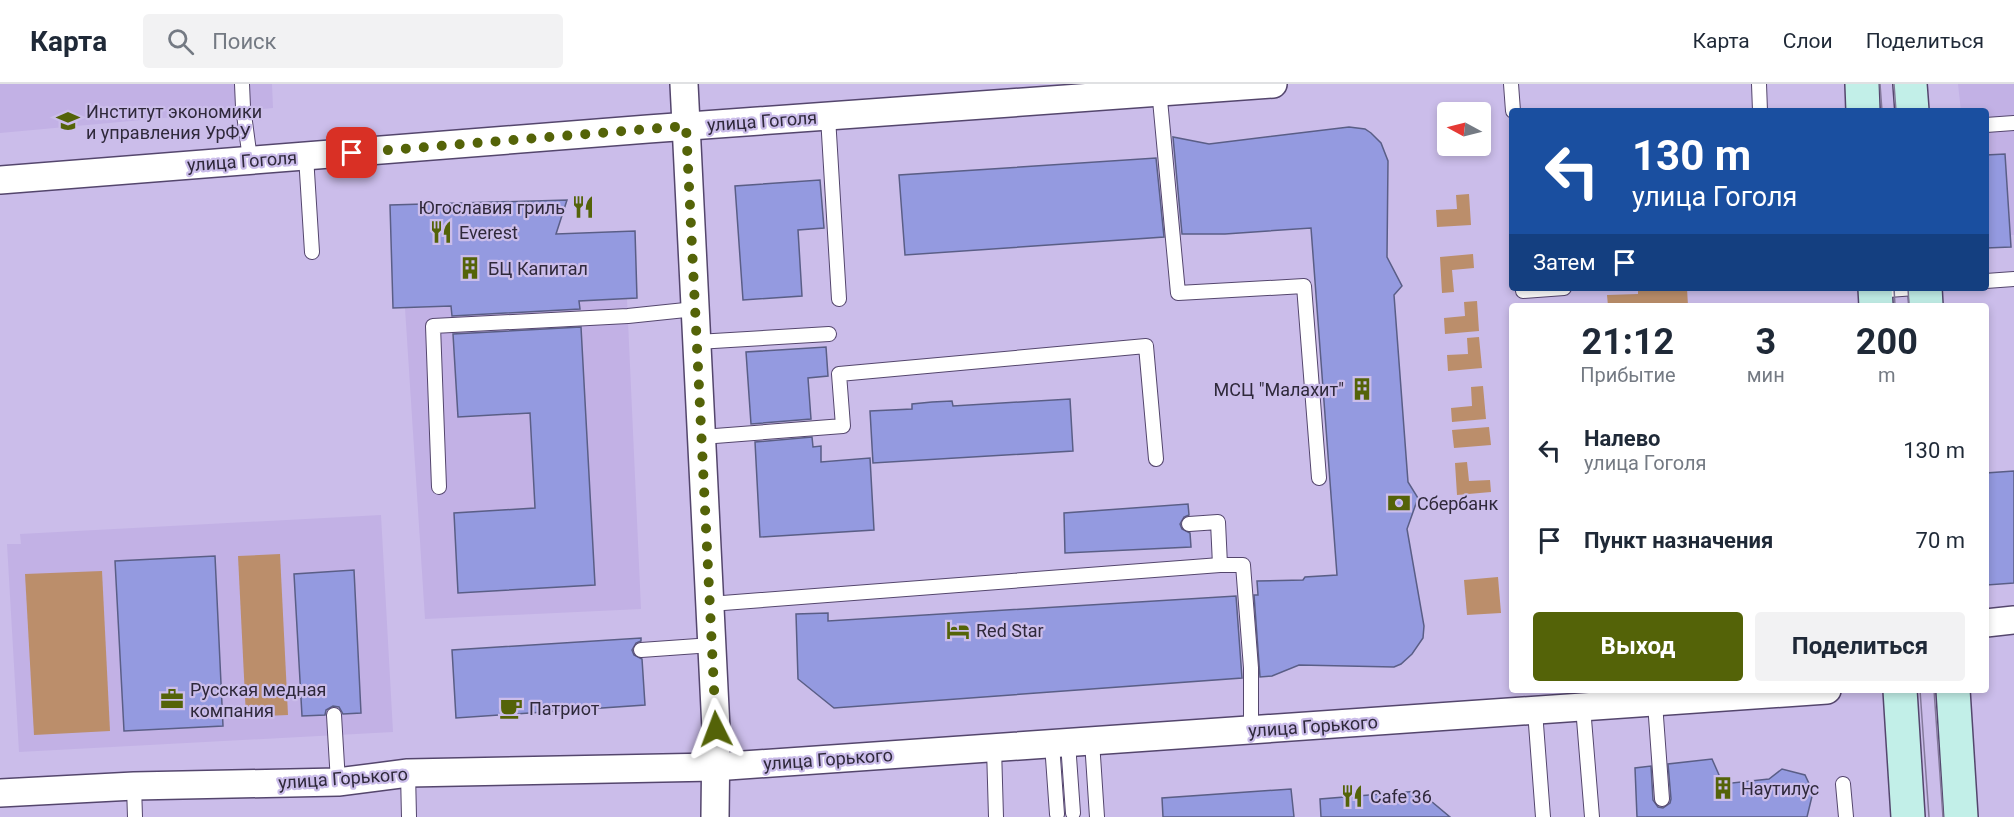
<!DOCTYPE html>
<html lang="ru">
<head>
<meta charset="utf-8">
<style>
	:root { --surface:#fff; --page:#f2f2f3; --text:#1f2937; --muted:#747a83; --line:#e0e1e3; --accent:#546308 }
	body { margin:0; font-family:Roboto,sans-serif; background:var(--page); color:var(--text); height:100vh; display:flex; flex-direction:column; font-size:22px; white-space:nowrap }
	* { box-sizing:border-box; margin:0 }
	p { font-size:20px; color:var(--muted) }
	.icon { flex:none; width:33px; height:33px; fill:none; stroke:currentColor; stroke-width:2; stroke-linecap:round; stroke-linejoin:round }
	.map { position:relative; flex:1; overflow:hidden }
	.details { position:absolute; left:1509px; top:219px; width:480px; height:390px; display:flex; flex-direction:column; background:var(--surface); border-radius:6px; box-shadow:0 3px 9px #0003 }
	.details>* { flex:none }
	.top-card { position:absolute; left:1509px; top:24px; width:480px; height:183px; border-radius:6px; box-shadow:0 3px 9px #0003; background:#1a4fa0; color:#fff; overflow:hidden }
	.needle { width:39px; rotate:277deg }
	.buttons { position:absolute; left:1437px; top:18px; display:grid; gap:12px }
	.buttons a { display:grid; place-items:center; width:54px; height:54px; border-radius:6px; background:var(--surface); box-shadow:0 3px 9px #0003; font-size:30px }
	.pin { position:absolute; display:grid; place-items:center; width:51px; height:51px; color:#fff; margin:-26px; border-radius:12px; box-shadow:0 3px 9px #0006 }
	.me { position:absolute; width:66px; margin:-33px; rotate:357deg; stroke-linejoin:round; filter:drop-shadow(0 0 4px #0008) }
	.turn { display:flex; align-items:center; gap:21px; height:126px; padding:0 24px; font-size:27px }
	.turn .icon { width:78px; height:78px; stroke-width:2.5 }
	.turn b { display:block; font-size:42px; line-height:51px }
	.then { display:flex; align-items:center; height:57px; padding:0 24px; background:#0003; gap:12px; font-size:22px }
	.eta { display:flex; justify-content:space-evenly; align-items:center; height:102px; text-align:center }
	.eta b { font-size:36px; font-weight:700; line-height:42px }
	.primary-button { display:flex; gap:12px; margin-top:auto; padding:12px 24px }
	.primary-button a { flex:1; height:69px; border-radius:6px; background:var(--accent); color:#fff; font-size:24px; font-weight:700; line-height:69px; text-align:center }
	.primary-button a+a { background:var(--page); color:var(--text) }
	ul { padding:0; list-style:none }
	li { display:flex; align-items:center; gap:18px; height:90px; padding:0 24px }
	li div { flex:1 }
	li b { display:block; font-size:22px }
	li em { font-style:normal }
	header { display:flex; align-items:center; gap:36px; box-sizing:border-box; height:84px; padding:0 30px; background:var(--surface); border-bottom:2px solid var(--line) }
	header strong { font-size:28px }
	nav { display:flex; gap:33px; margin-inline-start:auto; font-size:21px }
	.search { width:420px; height:54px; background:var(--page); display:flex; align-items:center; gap:15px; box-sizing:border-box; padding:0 21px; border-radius:6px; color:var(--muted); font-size:22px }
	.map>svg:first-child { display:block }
	.built { fill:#c2b1e5 }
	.green { fill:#bb8e6b }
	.building { fill:#949ae0; stroke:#5a5e86; stroke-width:1.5 }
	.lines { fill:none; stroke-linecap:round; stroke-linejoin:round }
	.lane-casing { stroke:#54466d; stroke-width:16 }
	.street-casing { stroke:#54466d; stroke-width:30 }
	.secondary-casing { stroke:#54466d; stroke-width:36 }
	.lane { stroke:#fff; stroke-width:14 }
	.street { stroke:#fff; stroke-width:27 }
	.secondary { stroke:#c2efe8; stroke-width:33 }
	.tram { stroke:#847a9b; stroke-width:1.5 }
	.route { stroke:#546308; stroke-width:10; stroke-dasharray:0 18 }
	.labels { text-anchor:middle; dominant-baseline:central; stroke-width:4.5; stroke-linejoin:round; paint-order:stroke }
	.poi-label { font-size:18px; fill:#2f293b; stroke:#cbbdea; text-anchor:start }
	.street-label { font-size:18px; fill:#2f293b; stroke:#cbbdea }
</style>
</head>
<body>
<header>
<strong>Карта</strong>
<div class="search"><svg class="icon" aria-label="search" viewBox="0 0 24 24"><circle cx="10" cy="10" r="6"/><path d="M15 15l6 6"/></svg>Поиск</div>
<nav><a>Карта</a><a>Слои</a><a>Поделиться</a></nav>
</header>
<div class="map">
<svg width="2014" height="733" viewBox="0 0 2014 733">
	<rect width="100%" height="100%" fill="#cbbdea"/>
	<g class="built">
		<polygon points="0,0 272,0 273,24 0,49"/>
		<polygon points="1958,0 2014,0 2014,151 1986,151 1986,27 1961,27"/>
		<polygon points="627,215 641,525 425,535 405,224"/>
		<polygon points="381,431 393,648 19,668 7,460 21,460 20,450"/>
	</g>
	<g class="green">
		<polygon points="1469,110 1471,141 1437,143 1436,126 1457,125 1456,111"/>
		<polygon points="1473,170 1474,184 1452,186 1454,208 1442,209 1440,173"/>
		<polygon points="1638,204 1687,204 1688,222 1608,222 1607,211 1638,210"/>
		<polygon points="1477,217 1479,247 1445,250 1444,234 1465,232 1464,218"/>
		<polygon points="1479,253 1482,284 1448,287 1447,271 1468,270 1467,254"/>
		<polygon points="1483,302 1486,335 1452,338 1451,324 1472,322 1471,303"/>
		<polygon points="1489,343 1491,361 1454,364 1452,346"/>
		<polygon points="1467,378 1469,397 1490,396 1491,408 1457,411 1455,379"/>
		<polygon points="280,470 288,631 246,633 238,472"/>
		<polygon points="102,487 110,647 34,651 25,490"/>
		<polygon points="1498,493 1501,529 1467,531 1464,496"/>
	</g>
	<g class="building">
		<polygon points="1349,43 1365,45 1371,49 1381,59 1388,77 1387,173 1402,202 1394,211 1408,398 1418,414 1407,445 1424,542 1423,554 1412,570 1401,580 1394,583 1299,581 1272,592 1260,593 1254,511 1258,511 1257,497 1303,496 1305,493 1337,491 1311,144 1225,150 1182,150 1173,53 1209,60"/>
		<polygon points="2005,70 2011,163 1986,164 1986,71"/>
		<polygon points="1156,74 1164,153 905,171 899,91"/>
		<polygon points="820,96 824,144 798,146 802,212 743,216 735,102"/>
		<polygon points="567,116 556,150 635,147 637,214 579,217 580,225 452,232 451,222 393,224 390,121"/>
		<polygon points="581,243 595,501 458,509 454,429 535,424 530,329 458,333 453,250"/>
		<polygon points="826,263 828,292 808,294 811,335 751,340 746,268"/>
		<polygon points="1070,315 1073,367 873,379 870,327 912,325 912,320 932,318 952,317 953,322"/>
		<polygon points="812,353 813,363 821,362 821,378 870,374 874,446 760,453 755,358"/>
		<polygon points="2014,387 2014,499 1987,501 1986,389"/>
		<polygon points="1188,420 1189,431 1184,433 1180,440 1182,445 1190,449 1191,463 1065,469 1064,429"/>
		<polygon points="215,472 223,642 124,647 115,477"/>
		<polygon points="354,486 361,629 343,630 339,623 333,622 326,626 325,631 302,632 294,490"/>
		<polygon points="1236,512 1242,594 834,624 798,595 796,530 828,529 828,537"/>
		<polygon points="641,554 641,557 636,559 632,566 634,571 642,575 645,621 456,634 452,566"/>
		<polygon points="1712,675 1723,700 1769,695 1782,685 1805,691 1813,708 1807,733 1637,733 1635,684 1651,682 1653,716 1658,723 1663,724 1670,719 1671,715 1668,680"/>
		<polygon points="1291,705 1294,733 1163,733 1162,714"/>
		<polygon points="1419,707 1450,733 1321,733 1320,715"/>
	</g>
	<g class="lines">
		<g class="lane-casing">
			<g id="lane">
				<polyline points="242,0 243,23 250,75"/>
				<polyline points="1511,0 1513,27"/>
				<polyline points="1759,0 1760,27"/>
				<polyline points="1159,5 1178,209 1304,202 1319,394"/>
				<polyline points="828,33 839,215"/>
				<polyline points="1986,41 2014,39"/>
				<polyline points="306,72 312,168"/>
				<polyline points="1986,197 2014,195"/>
				<polyline points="1523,207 1564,204"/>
				<polyline points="1875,207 1915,204"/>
				<polyline points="697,258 829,250"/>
				<polyline points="702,353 843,342 839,290 1146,262 1156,375"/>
				<polyline points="439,403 433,242 628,232 695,225"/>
				<polyline points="1189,440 1218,438 1220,481"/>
				<polyline points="710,520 1220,481 1243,481 1251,584 1251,646"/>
				<polyline points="641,566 712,561"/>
				<polyline points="1655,619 1662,715"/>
				<polyline points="1583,623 1592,733"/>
				<polyline points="1535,627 1543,733"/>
				<polyline points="334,631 338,698"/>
				<polyline points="1092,657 1097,733"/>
				<polyline points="1068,659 1073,729"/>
				<polyline points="1052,660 1057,730"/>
				<polyline points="994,664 996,733"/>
				<polyline points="408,689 409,733"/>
				<polyline points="1843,700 1846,733"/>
				<polyline points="134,702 135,733"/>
			</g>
		</g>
		<g class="street-casing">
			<g id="street">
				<polyline points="684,0 716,645 715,733"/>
				<polyline points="0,96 648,45 1273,0"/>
				<polyline points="1986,539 2014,536"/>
				<polyline points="0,709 134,702 338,698 408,689 714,683 1827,606"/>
			</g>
		</g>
		<g class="secondary-casing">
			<g id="secondary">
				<polyline points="1862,0 1863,27"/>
				<polyline points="1910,0 1912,27"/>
				<polyline points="1875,204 1876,222"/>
				<polyline points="1925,204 1926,222"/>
				<polyline points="1900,606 1908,733"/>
				<polyline points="1953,606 1961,733"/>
			</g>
		</g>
		<use href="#lane" class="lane"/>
		<use href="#street" class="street"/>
		<use href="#secondary" class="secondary"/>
		<g class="tram">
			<polyline points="1880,0 1882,27"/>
			<polyline points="1894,0 1896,27"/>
			<polyline points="1894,204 1895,222"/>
			<polyline points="1908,204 1909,222"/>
			<polyline points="1920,606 1929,733"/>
			<polyline points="1934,606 1943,733"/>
		</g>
	</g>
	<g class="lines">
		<polyline class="route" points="352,69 686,42 716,645"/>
	</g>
	<defs>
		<g id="university-bare" transform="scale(1.8)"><path d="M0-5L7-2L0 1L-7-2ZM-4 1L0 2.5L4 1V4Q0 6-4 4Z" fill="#546308" stroke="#cbbdea" stroke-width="2.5" paint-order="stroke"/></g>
		<g id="restaurant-bare" transform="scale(1.8)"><path d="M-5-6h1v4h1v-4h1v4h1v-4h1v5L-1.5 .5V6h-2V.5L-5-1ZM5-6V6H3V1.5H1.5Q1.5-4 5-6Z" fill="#546308" stroke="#cbbdea" stroke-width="2.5" paint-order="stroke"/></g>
		<g id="building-bare" transform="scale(1.8)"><path d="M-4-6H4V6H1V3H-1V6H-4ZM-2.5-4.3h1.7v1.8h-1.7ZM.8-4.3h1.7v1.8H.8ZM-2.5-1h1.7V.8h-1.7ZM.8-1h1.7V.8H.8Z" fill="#546308" stroke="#cbbdea" stroke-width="2.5" paint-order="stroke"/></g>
		<g id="bank-bare" transform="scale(1.8)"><path d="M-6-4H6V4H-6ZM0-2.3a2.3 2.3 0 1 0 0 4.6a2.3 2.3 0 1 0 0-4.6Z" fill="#546308" stroke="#cbbdea" stroke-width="2.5" paint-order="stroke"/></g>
		<g id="hotel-bare" transform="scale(1.8)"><path d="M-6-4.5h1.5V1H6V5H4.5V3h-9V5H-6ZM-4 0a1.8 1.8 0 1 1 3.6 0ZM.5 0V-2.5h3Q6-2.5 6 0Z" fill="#546308" stroke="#cbbdea" stroke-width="2.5" paint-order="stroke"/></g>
		<g id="office-bare" transform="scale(1.8)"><path d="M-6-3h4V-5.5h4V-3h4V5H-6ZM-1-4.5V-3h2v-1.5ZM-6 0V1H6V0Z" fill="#546308" stroke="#cbbdea" stroke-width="2.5" paint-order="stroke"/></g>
		<g id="cafe-bare" transform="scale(1.8)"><path d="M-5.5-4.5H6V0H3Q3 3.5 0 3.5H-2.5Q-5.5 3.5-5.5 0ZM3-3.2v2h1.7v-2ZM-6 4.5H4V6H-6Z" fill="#546308" stroke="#cbbdea" stroke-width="2.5" paint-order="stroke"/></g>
	</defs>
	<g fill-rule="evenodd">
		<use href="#university-bare" x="68" y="37"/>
		<use href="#restaurant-bare" x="583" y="123"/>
		<use href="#restaurant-bare" x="441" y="148"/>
		<use href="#building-bare" x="470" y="184"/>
		<use href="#building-bare" x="1362" y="305"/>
		<use href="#bank-bare" x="1399" y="419"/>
		<use href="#hotel-bare" x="958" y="546"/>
		<use href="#office-bare" x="172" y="615"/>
		<use href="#cafe-bare" x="511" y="624"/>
		<use href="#building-bare" x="1723" y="704"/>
		<use href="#restaurant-bare" x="1352" y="712"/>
	</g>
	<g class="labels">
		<g class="poi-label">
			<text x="86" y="27">Институт экономики<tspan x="86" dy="21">и управления УрФУ</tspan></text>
			<text x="565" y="123" text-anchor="end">Югославия гриль</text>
			<text x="459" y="148">Everest</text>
			<text x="488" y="184">БЦ Капитал</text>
			<text x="1344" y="305" text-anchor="end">МСЦ "Малахит"</text>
			<text x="1417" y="419">Сбербанк</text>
			<text x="976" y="546">Red Star</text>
			<text x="190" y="605">Русская медная<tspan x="190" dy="21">компания</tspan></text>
			<text x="529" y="624">Патриот</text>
			<text x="1741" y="704">Наутилус</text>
			<text x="1370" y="712">Cafe 36</text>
		</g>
		<g class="street-label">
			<text transform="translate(762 37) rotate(-4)">улица Гоголя</text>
			<text transform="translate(242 77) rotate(-4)">улица Гоголя</text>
			<text transform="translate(1313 642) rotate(-4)">улица Горького</text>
			<text transform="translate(828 675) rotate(-4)">улица Горького</text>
			<text transform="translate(343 694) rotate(-4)">улица Горького</text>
		</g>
	</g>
</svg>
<div class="buttons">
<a><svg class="needle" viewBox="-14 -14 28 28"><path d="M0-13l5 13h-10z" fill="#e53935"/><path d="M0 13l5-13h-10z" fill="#747a83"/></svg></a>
</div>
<div class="pin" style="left:352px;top:69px;background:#d93025"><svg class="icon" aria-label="arrive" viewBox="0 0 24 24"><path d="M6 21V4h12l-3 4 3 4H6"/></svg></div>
<svg class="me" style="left:716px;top:645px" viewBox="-20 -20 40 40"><path d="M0-17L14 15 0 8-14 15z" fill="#546308" stroke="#fff" stroke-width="4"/></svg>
<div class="top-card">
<div class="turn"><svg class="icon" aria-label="left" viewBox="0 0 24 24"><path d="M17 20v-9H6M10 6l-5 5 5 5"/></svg><div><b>130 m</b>улица Гоголя</div></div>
<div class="then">Затем<svg class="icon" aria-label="arrive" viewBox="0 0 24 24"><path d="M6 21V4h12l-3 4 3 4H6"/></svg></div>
</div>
<section class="details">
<div class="eta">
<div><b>21:12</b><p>Прибытие</p></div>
<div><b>3</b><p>мин</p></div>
<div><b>200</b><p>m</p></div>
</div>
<ul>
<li><svg class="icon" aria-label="left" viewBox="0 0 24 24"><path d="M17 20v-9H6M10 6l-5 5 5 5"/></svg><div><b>Налево</b><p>улица Гоголя</p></div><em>130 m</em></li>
<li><svg class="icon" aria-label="arrive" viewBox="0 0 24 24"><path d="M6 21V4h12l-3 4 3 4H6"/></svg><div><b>Пункт назначения</b></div><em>70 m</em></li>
</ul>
<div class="primary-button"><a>Выход</a><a>Поделиться</a></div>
</section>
</div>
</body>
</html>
